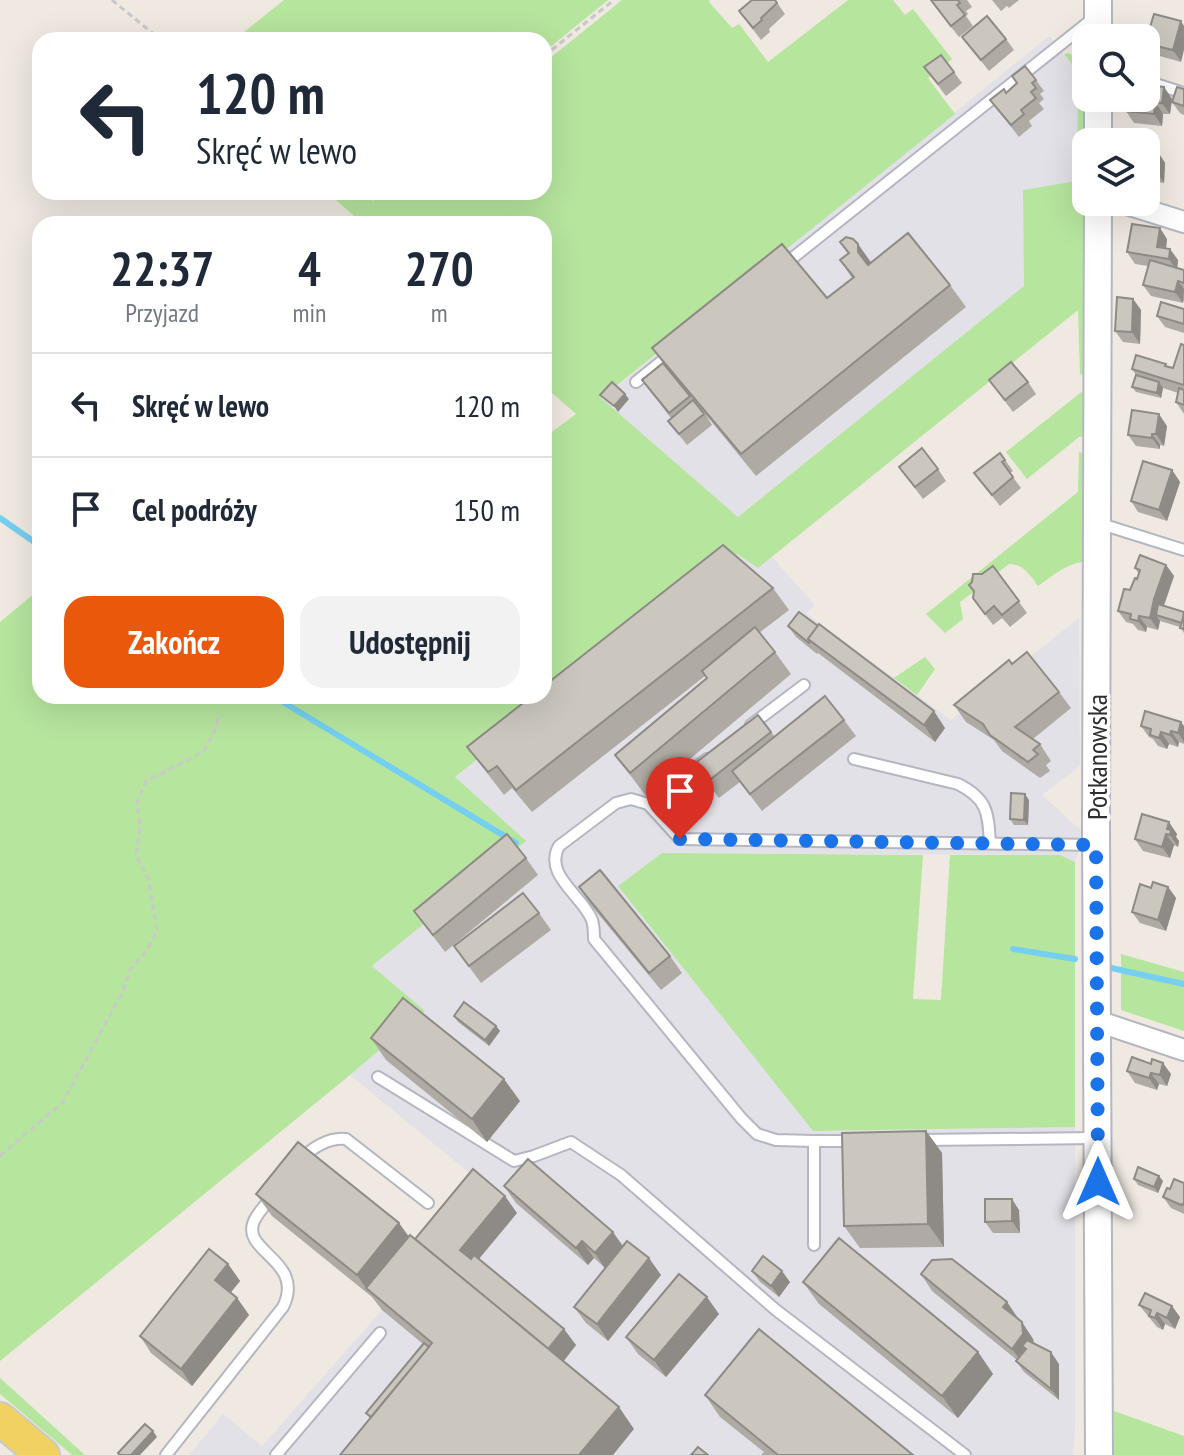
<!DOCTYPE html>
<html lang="pl">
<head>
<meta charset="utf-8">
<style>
	:root { --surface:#fff; --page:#f2f2f3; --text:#1f2937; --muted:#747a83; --line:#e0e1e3; --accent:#ea580c }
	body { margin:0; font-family:"PT Sans Narrow",sans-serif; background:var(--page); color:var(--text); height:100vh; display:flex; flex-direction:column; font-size:30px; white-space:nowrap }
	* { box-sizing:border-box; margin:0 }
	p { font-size:26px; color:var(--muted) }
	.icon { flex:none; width:44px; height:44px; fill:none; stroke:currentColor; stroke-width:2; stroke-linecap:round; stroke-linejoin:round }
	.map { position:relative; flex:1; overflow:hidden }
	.details { position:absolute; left:32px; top:216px; width:520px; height:488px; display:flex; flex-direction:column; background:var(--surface); border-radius:24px; box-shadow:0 8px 32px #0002 }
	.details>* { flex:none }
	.guide { position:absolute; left:32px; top:32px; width:520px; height:168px; border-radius:24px; box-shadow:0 8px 32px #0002; background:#fff; color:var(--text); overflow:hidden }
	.tools { position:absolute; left:1072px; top:24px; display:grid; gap:16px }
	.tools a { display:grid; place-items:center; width:88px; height:88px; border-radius:16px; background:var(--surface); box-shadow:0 8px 32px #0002; font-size:40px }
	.pin { position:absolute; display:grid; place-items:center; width:68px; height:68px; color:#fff; margin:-82px -34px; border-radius:50% 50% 50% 0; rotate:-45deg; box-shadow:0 0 8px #0007 }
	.pin .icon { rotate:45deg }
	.me { position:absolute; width:88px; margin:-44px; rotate:0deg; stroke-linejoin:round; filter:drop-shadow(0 0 6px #0008) }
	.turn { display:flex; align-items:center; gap:28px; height:168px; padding:0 32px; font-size:36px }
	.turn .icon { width:104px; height:104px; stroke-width:2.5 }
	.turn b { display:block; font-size:56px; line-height:68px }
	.eta { display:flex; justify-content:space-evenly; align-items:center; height:136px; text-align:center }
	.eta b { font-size:48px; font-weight:700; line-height:56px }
	.action { display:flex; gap:16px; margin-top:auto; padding:16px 32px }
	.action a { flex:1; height:92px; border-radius:24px; background:var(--accent); color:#fff; font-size:32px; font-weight:700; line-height:92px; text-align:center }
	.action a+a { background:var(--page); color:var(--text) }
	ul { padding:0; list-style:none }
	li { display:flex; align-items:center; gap:24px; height:104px; padding:0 32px; border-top:2px solid var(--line) }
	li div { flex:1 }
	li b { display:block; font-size:30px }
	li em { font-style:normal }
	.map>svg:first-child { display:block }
	.industrial { fill:#e3e1e8 }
	.green { fill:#b6e59e }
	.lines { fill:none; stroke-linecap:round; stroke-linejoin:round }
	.stream { stroke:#75cff0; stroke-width:6 }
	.service-casing { stroke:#b4b7c1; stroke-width:14 }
	.minor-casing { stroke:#b4b7c1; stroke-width:24 }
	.tertiary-casing { stroke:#b4b7c1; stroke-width:30 }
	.primary-casing { stroke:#c9c9c9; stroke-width:36 }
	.path { stroke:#c9c9c9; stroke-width:3; stroke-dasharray:6 4; stroke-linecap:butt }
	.service { stroke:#fff; stroke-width:10 }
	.minor { stroke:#fff; stroke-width:20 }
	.tertiary { stroke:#fff; stroke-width:26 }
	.primary { stroke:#f2d163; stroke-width:32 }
	.wall { fill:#afaba4 }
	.shaded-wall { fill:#8e8b86 }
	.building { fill:#cbc7bf; stroke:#8e8b86; stroke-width:2 }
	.route { stroke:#1a73e8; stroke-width:14; stroke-dasharray:0 25.2 }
	.labels { text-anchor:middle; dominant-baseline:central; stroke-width:7; stroke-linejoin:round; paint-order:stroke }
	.street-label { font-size:28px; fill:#2e2e2e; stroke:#fff }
</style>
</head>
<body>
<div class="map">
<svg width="1184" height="1455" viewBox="0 0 1184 1455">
	<rect width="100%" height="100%" fill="#efe9e1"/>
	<g class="industrial">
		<polygon points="1049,36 1078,72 1077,181 1071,182 1024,286 738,517 601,399"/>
		<polygon points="737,554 758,568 771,556 815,605 806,613 951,720 1079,618 1080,766 1042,795 1085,834 1075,862 1059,855 663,853 813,1131 1075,1127 1075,1428 1073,1455 189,1455 223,1414 262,1446 382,1310 484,1185 350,1075 424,1011 372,966 525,841 454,778"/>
	</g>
	<g class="green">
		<polygon points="284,0 608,0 544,52 544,40 234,40"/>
		<polygon points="622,0 710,0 709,2 732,28 739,24 768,62 848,0 893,0 905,15 913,9 952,59 928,78 955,114 601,398 738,517 1024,286 1023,190 1077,181 1078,72 1064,54 1069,53 1086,69 1086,144 1080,145 1080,152 1086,152 1087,436 1079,437 1027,479 1006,452 1084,390 1083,375 1080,374 1078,310 758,568 737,554 455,777 526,841 372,966 425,1011 350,1075 0,1361 0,622 40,589 40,696 544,696 544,438 576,414 544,386 544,224 363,224 327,192 372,192 367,197 373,201 385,192 544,192 544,63"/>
		<path d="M1079,452L1089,454V561C1068,562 1054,575 1038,586C1030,575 1024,564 1009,564L960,602L963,619L945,633L926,614L1078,492Z"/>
		<polygon points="925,657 935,669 917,695 894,678"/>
		<polygon points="662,853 923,855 913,999 941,1000 950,855 1060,855 1075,862 1075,1127 813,1131 618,886"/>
		<polygon points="1121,954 1184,972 1184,1031 1121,1010"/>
		<polygon points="0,1378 85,1455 72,1455 0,1394"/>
		<polygon points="1114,1411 1184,1436 1184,1455 1114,1455"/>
	</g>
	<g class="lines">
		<g class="stream">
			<polyline points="0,518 40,546"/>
			<polyline points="273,696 516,843"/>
			<polyline points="1013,949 1075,959"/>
			<polyline points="1107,967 1184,984"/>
		</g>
		<g class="service-casing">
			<g id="service">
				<polyline points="1146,81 1184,93"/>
				<polyline points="785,264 1095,17"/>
				<polyline points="636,382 672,353"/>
				<polyline points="1098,523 1184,550"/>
				<polyline points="751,725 804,685"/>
				<path d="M854,759L958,784C988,799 988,813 990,843"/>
				<polyline points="648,804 707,759"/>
				<polyline points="378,1077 514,1161 534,1156 571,1142 621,1175 776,1310 965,1455"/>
				<polyline points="919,1140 1095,1138"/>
				<path d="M814,1141L776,1140L757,1134L741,1118L594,939C594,933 594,926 592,920C582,895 543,875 559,846L616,803L631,799L648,804L680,839L1094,845"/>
				<path d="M300,1161C311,1148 329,1137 346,1139L428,1203"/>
				<polyline points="814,1245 814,1141 855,1141"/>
				<path d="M166,1455L283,1307C306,1260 240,1252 254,1221C258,1212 267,1203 273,1196"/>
				<polyline points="276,1455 380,1333"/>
			</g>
		</g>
		<g class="minor-casing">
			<g id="minor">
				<polyline points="1120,202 1184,222"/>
				<polyline points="1097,1021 1184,1050"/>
			</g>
		</g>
		<g class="tertiary-casing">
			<g id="tertiary">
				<polyline points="1098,38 1098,0"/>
				<polyline points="1098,142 1098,98"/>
				<polyline points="1098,202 1096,828 1099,1455"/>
			</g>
		</g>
		<g class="primary-casing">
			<polyline id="primary" points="0,1419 43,1455"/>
		</g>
		<g class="path">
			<polyline points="112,0 161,40"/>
			<polyline points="544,56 614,0"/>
			<path d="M340,192C351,199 363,197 376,192"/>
			<polyline points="0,1156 63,1102 123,991 130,970 148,949 157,930 148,878 136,855 140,826 137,803 146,781 203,752 216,728 218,717"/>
		</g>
		<use href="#service" class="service"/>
		<use href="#minor" class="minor"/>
		<use href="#tertiary" class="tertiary"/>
		<use href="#primary" class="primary"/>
	</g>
	<g class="wall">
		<polygon points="775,0 785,14 769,29 770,32 761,40 739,11"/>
		<polygon points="930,0 967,0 972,7 966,11 968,14 966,16 973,26 959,37"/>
		<polygon points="992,0 1019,0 1009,8 1007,6 1001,11"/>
		<polygon points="1154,14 1181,62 1156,55 1148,44 1149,40 1147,37"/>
		<polygon points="962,37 1006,39 1014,50 989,71"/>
		<polygon points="924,67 954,72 962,83 946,96"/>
		<polygon points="1036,80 1044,91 1040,94 1044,99 1039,103 1044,109 1029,121 1032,126 1019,137 990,100"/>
		<polygon points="1164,87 1172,99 1170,114 1163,114 1162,126 1134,123 1126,111"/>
		<polygon points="1184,89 1184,115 1180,113 1172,102"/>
		<polygon points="1150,135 1158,147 1158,152 1165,163 1164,183 1157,182 1155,179 1146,178 1146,142 1137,139"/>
		<polygon points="1167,239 1166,248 1178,260 1177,268 1184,270 1184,300 1183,303 1151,296 1143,285 1148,266 1135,264 1127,252"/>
		<polygon points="840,242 858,244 871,262 950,285 966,307 756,476 706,415 712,425 687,445 668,421 671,418 642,380 663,363 652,348 827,298 852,278 840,260 848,254"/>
		<polygon points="1133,299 1141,310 1140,344 1123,342 1115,331"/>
		<polygon points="1184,309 1184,333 1165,327 1157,316"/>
		<polygon points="1184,345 1184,414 1176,402 1178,393 1163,388 1161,398 1136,392 1132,387 1136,375 1132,369 1168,367 1173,368"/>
		<polygon points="989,380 1028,382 1036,394 1013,412"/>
		<polygon points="1167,426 1164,446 1160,445 1160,449 1136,446 1128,435"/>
		<polygon points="1000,453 1013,471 1010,473 1021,488 1000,506 974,473"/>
		<polygon points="899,467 938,469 946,481 923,499"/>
		<polygon points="1172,470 1180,482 1167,521 1138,512 1131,501"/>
		<polygon points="1166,565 1174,576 1164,606 1184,612 1184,633 1180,627 1160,621 1158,630 1147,627 1146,632 1138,630 1133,624 1126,622 1118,611 1137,579 1139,574 1135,568"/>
		<polygon points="993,566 1027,613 1010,627 1002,618 993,625 973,598 982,574"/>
		<polygon points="773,588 789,610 759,633 775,652 791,674 646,796 615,755 707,678 705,676 532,812 512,788 504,795 467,747"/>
		<polygon points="788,626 945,728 935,742 818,653 817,654 796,637"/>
		<polygon points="1012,664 1059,692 1071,708 1033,739 1040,744 1051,761 1046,765 1050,771 1040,778 1002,751 994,740 966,722 954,705"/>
		<polygon points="758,715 775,737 844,720 856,736 762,811 740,782 719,798 694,764"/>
		<polygon points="1141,726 1184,726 1184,744 1179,742 1178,747 1169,744 1167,749 1158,746 1153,739 1149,737"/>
		<polygon points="1029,800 1028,825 1014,825 1010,819"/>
		<polygon points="1142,814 1177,834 1176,837 1179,841 1178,847 1174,845 1170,858 1143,851 1135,839"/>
		<polygon points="526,858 538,875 445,952 414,911"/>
		<polygon points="579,887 670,956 682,973 661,990 590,904"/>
		<polygon points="1168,887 1176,898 1166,931 1140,923 1132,912 1151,888"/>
		<polygon points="539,913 551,930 481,983 454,946"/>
		<polygon points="454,1016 496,1026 500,1031 489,1046 458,1022"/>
		<polygon points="371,1038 520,1101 487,1142 386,1060"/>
		<polygon points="1151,1064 1171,1074 1167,1086 1159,1084 1157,1090 1135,1083 1127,1071"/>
		<polygon points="926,1131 942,1153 944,1247 860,1248 844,1226"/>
		<polygon points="1134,1179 1163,1181 1158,1193 1138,1185"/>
		<polygon points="1184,1183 1184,1214 1171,1208 1163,1197 1170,1189"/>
		<polygon points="504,1186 623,1246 661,1275 608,1341 586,1323 574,1307 605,1268 594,1258 588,1265 516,1203"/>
		<polygon points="256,1194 415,1239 517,1213 479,1259 576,1345 563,1361 634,1429 370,1418 366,1413 423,1344 382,1310 372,1297 272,1216"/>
		<polygon points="1019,1210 1020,1233 993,1233 985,1222"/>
		<polygon points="228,1264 240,1281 231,1292 237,1298 249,1315 192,1386 151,1353 140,1336"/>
		<polygon points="752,1271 790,1282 779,1297 760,1282"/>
		<polygon points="921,1274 1007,1302 1033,1339 1034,1343 1059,1364 1059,1400 1024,1372 1016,1361 1017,1360 932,1291"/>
		<polygon points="803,1282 978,1352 993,1374 958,1418 819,1304"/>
		<polygon points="1139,1305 1180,1317 1175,1329 1165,1324 1163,1330 1157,1327"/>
		<polygon points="719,1314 666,1377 638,1354 626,1337"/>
		<polygon points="705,1395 913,1455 761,1455 764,1452 720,1417"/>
	</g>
	<g class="shaded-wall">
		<polygon points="1181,21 1184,26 1184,50 1181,62 1173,50"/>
		<polygon points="1164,87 1172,99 1170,114 1162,103"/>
		<polygon points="1155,102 1163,114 1162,126 1154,114"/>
		<polygon points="1150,135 1158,147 1158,152 1165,163 1164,183 1156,171 1150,151"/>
		<polygon points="1160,228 1167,239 1165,258 1157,247"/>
		<polygon points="858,244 873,266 873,274 858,252"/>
		<polygon points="1170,249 1178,260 1177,271 1169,259"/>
		<polygon points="1178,281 1184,289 1183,303 1175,292"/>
		<polygon points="1133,299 1141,310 1140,344 1132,332"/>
		<polygon points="1159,382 1163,388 1161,398 1157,393"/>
		<polygon points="625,394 629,399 618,412 614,406"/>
		<polygon points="1159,414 1167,426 1164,446 1156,434"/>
		<polygon points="1152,434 1160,445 1160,449 1152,438"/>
		<polygon points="1172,470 1180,482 1167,521 1159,510"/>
		<polygon points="1166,565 1174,576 1162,610 1156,615 1160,621 1158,630 1150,618 1154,599"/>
		<polygon points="1139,616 1147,627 1146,632 1138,621"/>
		<polygon points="934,711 945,728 935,742 924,725"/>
		<polygon points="1181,722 1184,726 1184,742 1178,733"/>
		<polygon points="1171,731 1179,742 1178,747 1170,735"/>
		<polygon points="1161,732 1169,744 1167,749 1159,738"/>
		<polygon points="1025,794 1029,800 1028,825 1024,820"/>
		<polygon points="1169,822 1177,834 1176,837 1179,841 1178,847 1170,835 1167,829"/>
		<polygon points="1166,834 1174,845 1170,858 1162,847"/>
		<polygon points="1168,887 1176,898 1166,931 1158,920"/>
		<polygon points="496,1026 500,1031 489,1046 485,1040"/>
		<polygon points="1163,1063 1171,1074 1167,1086 1160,1075"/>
		<polygon points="1151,1073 1159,1084 1157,1090 1149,1078"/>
		<polygon points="504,1079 520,1101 487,1142 472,1119"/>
		<polygon points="926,1131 942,1153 944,1247 928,1224"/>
		<polygon points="1159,1176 1163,1181 1158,1193 1154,1187"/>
		<polygon points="505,1196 517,1213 472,1267 460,1250"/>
		<polygon points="1012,1199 1019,1210 1020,1233 1012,1221"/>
		<polygon points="399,1223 415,1245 366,1288 357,1275"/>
		<polygon points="613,1232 625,1249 606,1270 595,1253"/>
		<polygon points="582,1241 594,1258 588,1265 576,1248"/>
		<polygon points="649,1258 661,1275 608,1341 597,1324"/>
		<polygon points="228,1264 240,1281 227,1297 215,1280"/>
		<polygon points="782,1271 790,1282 779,1297 771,1286"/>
		<polygon points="707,1297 719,1314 666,1377 654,1360"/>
		<polygon points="237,1298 249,1315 192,1386 181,1369"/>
		<polygon points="1007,1302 1018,1319 1014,1324 1003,1307"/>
		<polygon points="1172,1306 1180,1317 1175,1329 1167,1318"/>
		<polygon points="1157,1313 1165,1324 1163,1330 1155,1318"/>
		<polygon points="1022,1322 1033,1339 1035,1351 1022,1346 1030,1358 1024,1365 1012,1349"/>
		<polygon points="564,1329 576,1345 560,1366 548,1349"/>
		<polygon points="978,1352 993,1374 958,1418 942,1396"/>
		<polygon points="1051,1352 1059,1364 1059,1400 1051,1389"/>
		<polygon points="619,1407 634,1429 613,1455 579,1455"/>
		<polygon points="153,1431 157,1437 140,1455 131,1455"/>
	</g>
	<g class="building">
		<polygon points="752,0 775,0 777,3 761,18 762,20 753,28 739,11"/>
		<polygon points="931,0 958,0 960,3 957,5 965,15 951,26"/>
		<polygon points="1154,14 1181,21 1173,50 1148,44 1150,38 1147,37"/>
		<polygon points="987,16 1006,39 981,60 962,37"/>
		<polygon points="941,55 954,72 938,84 924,67"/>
		<polygon points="1025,66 1036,80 1032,83 1036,88 1031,92 1036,98 1021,110 1024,114 1011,125 990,100 1004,89 1006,93 1017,83 1012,76"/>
		<polygon points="1146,85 1164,87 1162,103 1155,102 1154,114 1126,111 1127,98 1146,98"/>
		<polygon points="1177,87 1184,89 1184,106 1172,102"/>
		<polygon points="1137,132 1150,135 1150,151 1157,152 1156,171 1149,171 1149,168 1146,167 1146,142 1122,142 1122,138 1137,139"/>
		<polygon points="1132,224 1160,228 1157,247 1170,249 1169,259 1127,252"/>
		<polygon points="908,233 950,285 741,454 652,348 782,244 827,298 854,277 840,260 849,253 840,242 846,237 853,239 858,244 858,252 868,265"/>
		<polygon points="1150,260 1184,270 1184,283 1178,281 1175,292 1143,285"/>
		<polygon points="1117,297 1133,299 1132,332 1115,331"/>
		<polygon points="1161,302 1184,309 1184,324 1157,316"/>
		<polygon points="1181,344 1184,345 1184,385 1132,369 1136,355 1166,364 1165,366 1173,368"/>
		<polygon points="1011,362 1028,382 1005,400 989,380"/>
		<polygon points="663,363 690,396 669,413 642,380"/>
		<polygon points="1136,375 1159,382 1157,393 1132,387"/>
		<polygon points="612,382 625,394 614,406 600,395"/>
		<polygon points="1179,388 1184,390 1184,405 1176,402"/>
		<polygon points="693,400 704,414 679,434 668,421"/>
		<polygon points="1132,410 1159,414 1156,434 1152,434 1152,438 1128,435"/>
		<polygon points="922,448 938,469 915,487 899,467"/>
		<polygon points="1000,453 1005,460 1002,462 1013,477 992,495 974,473"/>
		<polygon points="1143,461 1172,470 1159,510 1131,501"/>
		<polygon points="723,545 773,588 516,790 497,766 488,772 467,747 532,696 544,696 544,686"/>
		<polygon points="1140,555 1166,565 1154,599 1150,618 1139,616 1138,621 1130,619 1131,614 1118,611 1124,589 1130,590 1135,578 1137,579 1140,570 1135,568"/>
		<polygon points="993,566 1019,601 1002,615 994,606 985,614 973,598 974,591 969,585 972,582 973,574 982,574"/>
		<polygon points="1158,604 1184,612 1182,623 1156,615"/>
		<polygon points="799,612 818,626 808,639 810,642 809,643 788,626"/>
		<polygon points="1184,616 1184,629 1180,628"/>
		<polygon points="819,624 934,711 924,725 808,639"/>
		<polygon points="755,627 775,652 630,773 615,755 707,678 702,671"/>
		<polygon points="1027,652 1059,692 1015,727 1040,744 1033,750 1038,754 1028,762 990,735 983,724 954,705 1009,660 1012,664"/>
		<polygon points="825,696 844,720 750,794 732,771"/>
		<polygon points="1145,711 1181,722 1178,733 1171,731 1170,735 1161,732 1159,738 1150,735 1151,729 1141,726"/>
		<polygon points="758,715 771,732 707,782 694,764"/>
		<polygon points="1011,793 1025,794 1024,820 1010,819"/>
		<polygon points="1142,814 1169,822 1167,829 1171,830 1170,835 1166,834 1162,847 1135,839"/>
		<polygon points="507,834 526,858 433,935 414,911"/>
		<polygon points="600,870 670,956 649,973 579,887"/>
		<polygon points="1153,882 1168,887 1158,920 1132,912 1140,884 1151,888"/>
		<polygon points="523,893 539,913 469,966 454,946"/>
		<polygon points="403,998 504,1079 472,1119 371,1038"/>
		<polygon points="464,1002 496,1026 485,1040 454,1016"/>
		<polygon points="1132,1057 1151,1064 1152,1059 1163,1063 1160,1075 1151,1073 1149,1078 1127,1071"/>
		<polygon points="926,1131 928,1224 844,1226 842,1133"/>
		<polygon points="298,1142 399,1223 357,1275 256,1194"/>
		<polygon points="528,1159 613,1232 595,1253 582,1241 576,1248 504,1186"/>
		<polygon points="1138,1167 1159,1176 1154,1187 1134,1179"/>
		<polygon points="473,1169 505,1196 460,1250 471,1259 474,1255 564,1329 548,1349 415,1239"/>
		<polygon points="1174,1179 1184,1183 1184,1205 1182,1204 1181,1205 1163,1197 1167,1188 1170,1189"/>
		<polygon points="985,1199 1012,1199 1012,1221 985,1222"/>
		<polygon points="410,1235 619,1407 579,1455 340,1455 432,1343 366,1288"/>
		<polygon points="839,1238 978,1352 942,1396 803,1282"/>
		<polygon points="627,1241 649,1258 597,1324 574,1307"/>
		<polygon points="209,1249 228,1264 215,1280 237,1298 181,1369 140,1336"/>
		<polygon points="763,1256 782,1271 771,1286 752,1271"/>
		<polygon points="952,1259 1007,1302 1003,1307 1022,1322 1023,1334 1012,1349 921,1274 932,1260"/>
		<polygon points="679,1274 707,1297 654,1360 626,1337"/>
		<polygon points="1145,1293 1172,1306 1167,1318 1157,1313 1155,1318 1149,1316 1151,1310 1139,1305"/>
		<polygon points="759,1329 913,1455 778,1455 705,1395"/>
		<polygon points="1027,1340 1051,1352 1051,1389 1016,1361 1026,1349 1022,1346"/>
		<polygon points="424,1343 429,1347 371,1417 366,1413"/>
		<polygon points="145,1424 153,1431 131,1455 120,1455 118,1453"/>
		<polygon points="698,1447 708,1455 691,1455"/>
	</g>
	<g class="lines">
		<polyline class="route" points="680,839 1096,845 1098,1182"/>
	</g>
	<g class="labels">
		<g class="street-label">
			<text transform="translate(1096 757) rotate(-90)">Potkanowska</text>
		</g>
	</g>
</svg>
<div class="tools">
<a><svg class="icon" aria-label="search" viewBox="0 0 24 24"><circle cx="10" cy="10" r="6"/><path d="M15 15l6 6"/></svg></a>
<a><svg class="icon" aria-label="layers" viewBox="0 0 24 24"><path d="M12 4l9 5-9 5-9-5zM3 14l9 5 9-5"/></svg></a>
</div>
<div class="pin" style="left:680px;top:839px;background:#d93025"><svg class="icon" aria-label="arrive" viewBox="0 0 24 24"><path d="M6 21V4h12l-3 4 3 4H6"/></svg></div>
<svg class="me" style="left:1098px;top:1182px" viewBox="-20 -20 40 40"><path d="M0-17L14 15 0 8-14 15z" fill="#1a73e8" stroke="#fff" stroke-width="4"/></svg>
<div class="guide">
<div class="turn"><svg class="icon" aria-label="left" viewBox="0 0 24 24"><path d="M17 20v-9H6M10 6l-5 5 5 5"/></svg><div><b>120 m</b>Skręć w lewo</div></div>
</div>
<section class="details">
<div class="eta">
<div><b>22:37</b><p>Przyjazd</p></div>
<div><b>4</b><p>min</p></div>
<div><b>270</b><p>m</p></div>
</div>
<ul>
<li><svg class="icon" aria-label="left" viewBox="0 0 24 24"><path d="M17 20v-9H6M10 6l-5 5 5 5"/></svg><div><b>Skręć w lewo</b></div><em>120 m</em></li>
<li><svg class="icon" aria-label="arrive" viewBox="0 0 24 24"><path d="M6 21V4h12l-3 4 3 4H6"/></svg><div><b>Cel podróży</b></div><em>150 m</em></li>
</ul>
<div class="action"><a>Zakończ</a><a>Udostępnij</a></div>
</section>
</div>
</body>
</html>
